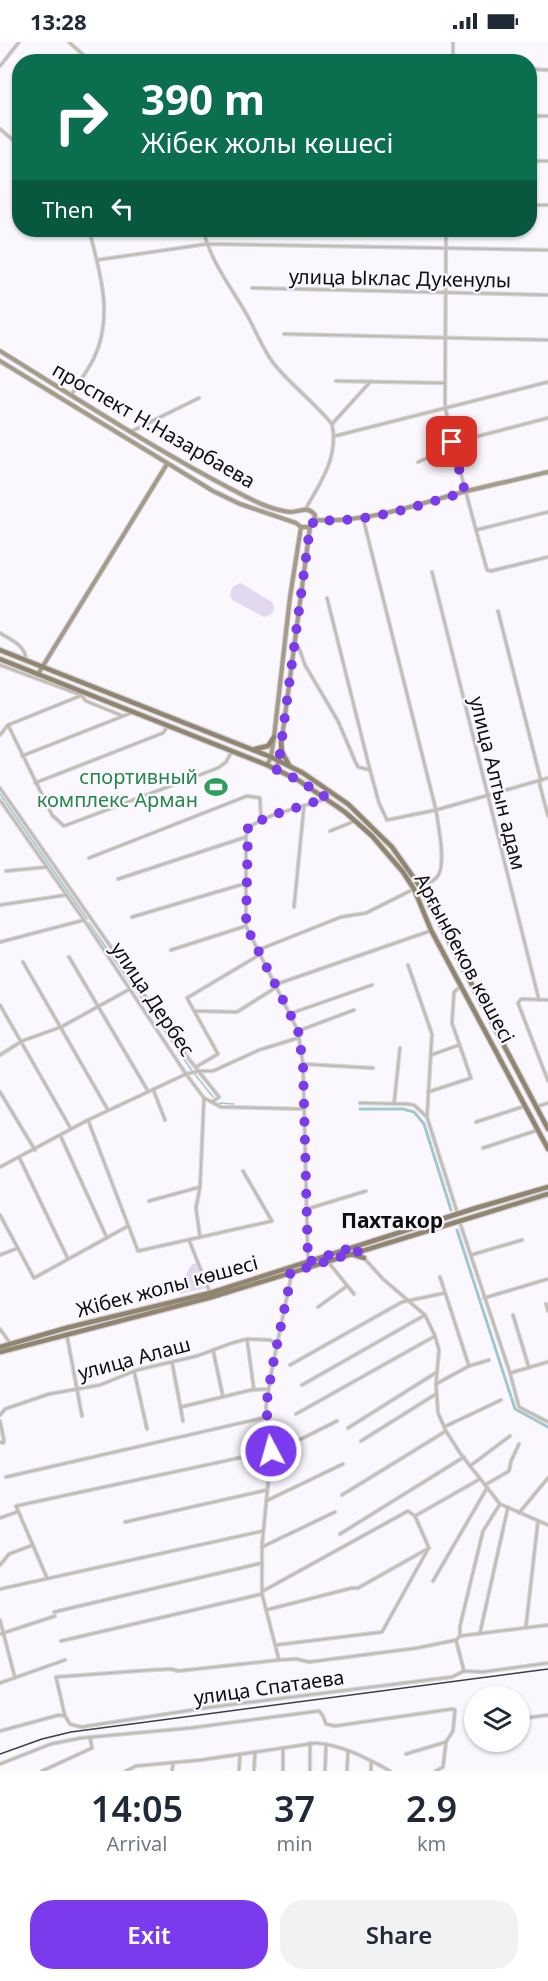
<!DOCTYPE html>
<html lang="en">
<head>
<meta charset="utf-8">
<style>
	:root { --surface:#fff; --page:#f2f2f3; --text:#1f2937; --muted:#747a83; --accent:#7c3aed }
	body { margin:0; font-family:"Noto Sans",sans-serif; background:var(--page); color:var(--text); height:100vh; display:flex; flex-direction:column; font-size:22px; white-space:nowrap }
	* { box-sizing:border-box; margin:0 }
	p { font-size:20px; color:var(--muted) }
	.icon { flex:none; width:33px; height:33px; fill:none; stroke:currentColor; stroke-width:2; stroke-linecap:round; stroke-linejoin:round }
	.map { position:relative; height:1729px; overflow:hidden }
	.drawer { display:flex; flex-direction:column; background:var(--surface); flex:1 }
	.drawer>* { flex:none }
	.guide { position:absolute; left:12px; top:12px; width:525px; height:183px; border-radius:24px; box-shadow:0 2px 4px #0004; background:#0b6e4f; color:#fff; overflow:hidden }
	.tools { position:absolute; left:464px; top:1644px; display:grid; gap:12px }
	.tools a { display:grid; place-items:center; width:66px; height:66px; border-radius:50%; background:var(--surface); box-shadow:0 2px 4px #0004; font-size:30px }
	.pin { position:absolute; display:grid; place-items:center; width:51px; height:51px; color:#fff; margin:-26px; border-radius:12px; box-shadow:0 3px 9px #0006 }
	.me { position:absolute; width:66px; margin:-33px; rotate:354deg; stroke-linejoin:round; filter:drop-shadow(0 0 4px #0008) }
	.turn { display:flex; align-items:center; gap:21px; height:126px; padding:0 30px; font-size:27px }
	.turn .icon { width:78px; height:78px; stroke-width:2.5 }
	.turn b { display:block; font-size:42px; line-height:51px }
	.then { display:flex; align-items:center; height:57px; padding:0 30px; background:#0003; gap:12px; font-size:22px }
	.eta { display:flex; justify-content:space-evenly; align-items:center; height:102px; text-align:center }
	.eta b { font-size:36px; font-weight:600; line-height:42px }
	.action { display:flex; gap:12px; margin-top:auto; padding:12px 30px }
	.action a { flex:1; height:69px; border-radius:24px; background:var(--accent); color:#fff; font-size:24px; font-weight:600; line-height:69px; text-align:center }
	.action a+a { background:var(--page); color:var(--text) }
	.status { display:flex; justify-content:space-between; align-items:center; height:42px; padding:0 30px; background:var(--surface); direction:ltr }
	.status svg { height:16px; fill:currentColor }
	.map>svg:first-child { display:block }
	.green { fill:#e2d8f0 }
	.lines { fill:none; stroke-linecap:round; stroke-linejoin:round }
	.stream { stroke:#a1c7cf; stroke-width:1.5 }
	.canal { stroke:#a1c7cf; stroke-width:3 }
	.street-casing { stroke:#d4d3d8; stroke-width:4.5 }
	.secondary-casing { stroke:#d4d3d8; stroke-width:6 }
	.primary-casing { stroke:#d4d3d8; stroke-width:7 }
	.street { stroke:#c1baae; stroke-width:2 }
	.secondary { stroke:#a59b89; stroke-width:4 }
	.primary { stroke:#91856f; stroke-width:4.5 }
	.rail { stroke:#3e3d40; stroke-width:1.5 }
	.route { stroke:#7c3aed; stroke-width:10; stroke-dasharray:0 18 }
	.labels { text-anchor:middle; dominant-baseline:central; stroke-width:4.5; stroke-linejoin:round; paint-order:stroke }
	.street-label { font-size:20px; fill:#0f0e10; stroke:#faf8fe }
	.leisure-label { font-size:20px; fill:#27864d; stroke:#faf8fe; text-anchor:end }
	.neighbourhood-label { font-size:21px; font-weight:bold; fill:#0f0e10; stroke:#faf8fe }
</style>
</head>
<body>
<div class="status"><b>13:28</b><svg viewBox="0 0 49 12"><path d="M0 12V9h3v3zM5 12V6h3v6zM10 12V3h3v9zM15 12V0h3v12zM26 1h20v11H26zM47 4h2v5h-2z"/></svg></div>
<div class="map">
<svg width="548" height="1729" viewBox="0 0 548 1729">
	<rect width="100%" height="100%" fill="#faf8fe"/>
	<g class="green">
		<path d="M241,541L272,560C277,568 273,573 264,575L232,558C228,548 232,544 241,541Z"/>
		<polygon points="197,1221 207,1246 180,1252 181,1241 192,1222"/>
	</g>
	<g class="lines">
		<g class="stream">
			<polyline points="0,752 87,877"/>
			<polyline points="89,881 193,1030 213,1055"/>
			<polyline points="219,1061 234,1062"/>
		</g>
		<g class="canal">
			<polyline points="360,1067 403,1067 414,1070 424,1082 451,1168"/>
			<polyline points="457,1188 515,1367 548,1385"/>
		</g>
		<g class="street-casing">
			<g id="street">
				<polyline points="69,0 91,20"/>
				<polyline points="113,16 264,20"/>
				<polyline points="453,20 453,0"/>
				<polyline points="0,24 19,0"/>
				<polyline points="530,27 548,28"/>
				<polyline points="530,74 548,74"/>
				<polyline points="0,87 20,104"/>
				<polyline points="530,119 548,119"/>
				<polyline points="530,163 548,163"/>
				<path d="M203,188C211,220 231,245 247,273C256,289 263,308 274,322C292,344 314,360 332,382"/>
				<polyline points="446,188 445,362 449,387 476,488 548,470"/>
				<polyline points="97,218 207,202 548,208"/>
				<polyline points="252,246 548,253"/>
				<polyline points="284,292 548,298"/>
				<polyline points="336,339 445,341"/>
				<path d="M72,352C79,340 88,328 94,316C114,274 100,230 89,188"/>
				<polyline points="130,390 199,356"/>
				<polyline points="335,394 548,340"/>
				<polyline points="418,420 434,413 444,403 548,376"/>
				<path d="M306,466C321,440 339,414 332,382L371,339"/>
				<path d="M363,476L436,768C438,782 447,824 437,835C433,840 426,842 421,846"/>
				<polyline points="476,488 487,528 491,529 548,515"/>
				<polyline points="432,530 539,958"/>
				<polyline points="327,556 370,728 379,761 387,778 436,768 548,736"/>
				<polyline points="498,569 541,739"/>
				<path d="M0,591C11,598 25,603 26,617"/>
				<polyline points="299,606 305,623 338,679 355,719 358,725 370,728"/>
				<polyline points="0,623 81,653 86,659 123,674"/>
				<polyline points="8,683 52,773 64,784 218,726 226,720 231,711"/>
				<polyline points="0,693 8,683 80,654"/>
				<polyline points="22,714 131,671"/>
				<polyline points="539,740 548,774"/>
				<polyline points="35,741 163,691 168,684"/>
				<polyline points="0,746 189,1017 219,1055 212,1060"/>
				<polyline points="0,758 84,878 186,1032 204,1056 200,1145 196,1166 200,1195"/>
				<polyline points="330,789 355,779"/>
				<polyline points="89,816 247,754 260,756 261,777"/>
				<polyline points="6,829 47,825"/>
				<polyline points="118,837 246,795"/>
				<polyline points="0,863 66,853"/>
				<polyline points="294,865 304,764"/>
				<polyline points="132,875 247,841"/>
				<polyline points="0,900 84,878"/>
				<polyline points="171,908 246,884"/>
				<polyline points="258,908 341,875 366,871 414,847"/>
				<polyline points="69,915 148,1049"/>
				<polyline points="23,920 108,1068"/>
				<polyline points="408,923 432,992 427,1075"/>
				<polyline points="274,943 430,889"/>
				<polyline points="548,958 521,957 518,961 548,1039"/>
				<polyline points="0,963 71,1087"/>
				<polyline points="195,969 237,970 275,946"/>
				<polyline points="289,972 372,943"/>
				<polyline points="298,989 354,968"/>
				<polyline points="0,1013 22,999 61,985 130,947"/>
				<polyline points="431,1013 459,1003"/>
				<polyline points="303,1022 373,1026"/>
				<polyline points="196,1025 218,1012 187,956 259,913"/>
				<polyline points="153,1047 165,1078"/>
				<polyline points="0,1050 35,1108"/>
				<polyline points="428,1050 471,1036 452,981 454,950 460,945"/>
				<polyline points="204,1056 221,1065 304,1067"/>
				<polyline points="360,1061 407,1062 414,1063 427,1075 458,1173"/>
				<polyline points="394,1062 400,1006"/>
				<polyline points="536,1065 548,1061"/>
				<polyline points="88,1078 138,1209 272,1179 243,1129"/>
				<polyline points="476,1080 525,1064"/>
				<polyline points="61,1095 107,1196"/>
				<polyline points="483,1106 538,1088"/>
				<polyline points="19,1115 68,1217"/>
				<polyline points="0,1125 88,1078 186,1032 199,1029 213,1029 259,1008 298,996"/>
				<polyline points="149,1159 200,1145"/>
				<polyline points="307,1167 366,1149"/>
				<polyline points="0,1173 34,1236 128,1184"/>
				<polyline points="460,1181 510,1331 519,1365 548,1380"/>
				<polyline points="189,1198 210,1251"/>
				<polyline points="356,1204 364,1216 383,1237 425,1273 435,1294 439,1308 436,1342 438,1371 446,1389 460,1411 500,1462 548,1483"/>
				<polyline points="0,1213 18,1206"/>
				<polyline points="471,1213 522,1198"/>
				<polyline points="308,1220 303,1022 298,989 246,884 246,795 248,785 273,773 326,757"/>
				<polyline points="329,1221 354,1252"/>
				<polyline points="440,1235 469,1324"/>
				<polyline points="484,1256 548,1237"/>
				<polyline points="546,1262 548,1269"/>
				<polyline points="318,1265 347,1244"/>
				<polyline points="513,1273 529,1326"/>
				<polyline points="0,1287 10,1301"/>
				<polyline points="67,1294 82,1374"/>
				<polyline points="247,1297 254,1348"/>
				<polyline points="213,1308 223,1355"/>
				<polyline points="172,1320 183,1379"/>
				<polyline points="290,1323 402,1260 445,1251"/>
				<polyline points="134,1329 147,1387"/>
				<polyline points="510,1331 548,1320"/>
				<polyline points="436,1342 469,1324 489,1318"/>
				<polyline points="302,1343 425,1273"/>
				<polyline points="181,1365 251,1348 269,1347"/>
				<polyline points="296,1372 435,1294"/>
				<polyline points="0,1373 5,1367 49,1352 100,1343 137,1328 197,1314 232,1301 247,1297 270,1298 277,1302"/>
				<polyline points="0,1379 4,1399 3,1401 0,1400"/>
				<polyline points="444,1385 501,1358"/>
				<polyline points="348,1386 437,1330"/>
				<polyline points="361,1399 436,1352"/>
				<polyline points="271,1412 337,1379"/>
				<polyline points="470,1424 510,1394"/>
				<polyline points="6,1435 267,1375"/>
				<polyline points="485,1443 509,1429 511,1419 519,1402"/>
				<polyline points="342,1453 446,1389"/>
				<polyline points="266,1459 343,1422"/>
				<polyline points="519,1471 548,1436"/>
				<polyline points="0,1476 17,1470"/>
				<polyline points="125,1480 267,1448"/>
				<polyline points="340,1492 464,1415"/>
				<polyline points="262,1505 335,1470"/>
				<polyline points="0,1523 9,1512 33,1503"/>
				<polyline points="47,1536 16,1464 271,1409"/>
				<polyline points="433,1539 487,1446"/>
				<polyline points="0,1547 263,1489"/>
				<polyline points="263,1549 408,1469 415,1474 480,1437"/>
				<polyline points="266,1568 352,1546 358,1546 429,1506 415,1474"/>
				<polyline points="54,1570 262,1521"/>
				<polyline points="0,1578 15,1636"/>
				<polyline points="526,1584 538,1479"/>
				<polyline points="480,1591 508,1465"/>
				<polyline points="0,1592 55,1574"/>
				<polyline points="460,1594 460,1584 483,1489 500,1462"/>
				<polyline points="456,1598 464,1629"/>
				<polyline points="61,1599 262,1552"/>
				<polyline points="276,1603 382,1590 428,1507"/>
				<polyline points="279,1618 262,1552 262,1503 271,1412 266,1364 272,1327 291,1235 290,1231"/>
				<polyline points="0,1641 65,1618"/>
				<polyline points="65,1674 56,1635 151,1628 171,1627 178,1629 279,1618 296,1617 309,1620 417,1606 456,1598 460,1594 548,1583"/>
				<polyline points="519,1677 548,1673"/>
				<polyline points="0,1689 59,1673 65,1674 70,1682 81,1685 212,1665 452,1635 464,1629 483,1630 548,1621"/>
				<polyline points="0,1722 51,1702 81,1696 190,1686 319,1669 323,1674 326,1682 335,1684 452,1667 455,1668 453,1689 446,1700 406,1712"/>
				<polyline points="42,1729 92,1706 90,1695"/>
				<path d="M126,1729L136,1724L201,1718L316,1701C342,1703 367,1716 390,1729"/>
				<polyline points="172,1729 173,1722"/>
				<polyline points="239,1729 240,1712"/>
				<polyline points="254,1729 255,1711"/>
				<polyline points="283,1729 283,1706"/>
				<polyline points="310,1729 310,1701"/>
				<polyline points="325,1729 326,1702"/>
				<polyline points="347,1729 348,1709"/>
				<polyline points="371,1729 371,1719"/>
				<polyline points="436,1729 443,1725 446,1700"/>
			</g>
		</g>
		<g class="secondary-casing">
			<g id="secondary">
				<path d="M0,309C78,357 154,407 235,449C252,458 271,468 290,470C301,470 307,463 315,473L313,482L310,485H301L296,481L240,462L213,449L0,319"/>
				<path d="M315,478C366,481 415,463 463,450C491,443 520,437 548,430"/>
				<polyline points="38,632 167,422"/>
				<polyline points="267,723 271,715 274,695 290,555 301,485"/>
				<polyline points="275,727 279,719 310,485"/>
			</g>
		</g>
		<g class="primary-casing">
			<g id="primary">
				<polyline points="0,608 271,715 303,731 348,762 392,805 421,846 548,1087"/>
				<polyline points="0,617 267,723 298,738 345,770 372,794 403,830 414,847 431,888 548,1107"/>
				<polyline points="281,700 282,710 289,723"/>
				<polyline points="255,707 268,704 274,695"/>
				<polyline points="351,1212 364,1216"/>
				<polyline points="0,1305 66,1286 210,1251 476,1166 548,1145"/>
				<polyline points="0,1310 212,1255 548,1152"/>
			</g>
		</g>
		<use href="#street" class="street"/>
		<use href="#secondary" class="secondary"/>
		<use href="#primary" class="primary"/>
		<polyline class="rail" points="0,1712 42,1697 71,1690 548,1627"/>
	</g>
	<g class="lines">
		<path class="route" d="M271,1409L266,1364L272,1327L291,1235L290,1231L359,1209L356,1204L308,1220L303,1022L298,988L246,884L248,784L273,773L327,756L298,738L275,727L279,719L310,485L315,478C366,482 417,464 465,450L452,400"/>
	</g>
	<defs>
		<g id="stadium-bare" transform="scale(1.8)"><path d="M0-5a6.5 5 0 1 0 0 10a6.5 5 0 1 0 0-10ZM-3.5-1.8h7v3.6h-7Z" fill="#2e9e5b" stroke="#faf8fe" stroke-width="2.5" paint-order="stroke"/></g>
	</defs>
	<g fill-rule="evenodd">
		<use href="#stadium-bare" x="216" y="745"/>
	</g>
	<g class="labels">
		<g class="street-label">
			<text transform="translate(400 236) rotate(1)">улица Ыклас Дукенулы</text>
			<text transform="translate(154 383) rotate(30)">проспект Н.Назарбаева</text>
			<text transform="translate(498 741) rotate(76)">улица Алтын адам</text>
			<text transform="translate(465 916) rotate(62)">Арғынбеков көшесі</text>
			<text transform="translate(153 957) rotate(56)">улица Дербес</text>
			<text transform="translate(167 1244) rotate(-15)">Жібек жолы көшесі</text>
			<text transform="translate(134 1316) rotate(-15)">улица Алаш</text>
			<text transform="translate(269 1645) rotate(-8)">улица Спатаева</text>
		</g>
		<g class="leisure-label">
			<text x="198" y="734">спортивный<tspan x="198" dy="23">комплекс Арман</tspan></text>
		</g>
		<g class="neighbourhood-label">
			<text x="392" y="1178">Пахтакор</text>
		</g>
	</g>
</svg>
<div class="tools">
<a><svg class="icon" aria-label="layers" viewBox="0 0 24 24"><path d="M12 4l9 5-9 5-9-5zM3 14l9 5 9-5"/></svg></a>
</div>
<div class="pin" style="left:452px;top:400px;background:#d93025"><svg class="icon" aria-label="arrive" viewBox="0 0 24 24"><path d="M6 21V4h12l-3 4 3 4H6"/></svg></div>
<svg class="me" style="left:271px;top:1409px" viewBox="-20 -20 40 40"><circle r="17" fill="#7c3aed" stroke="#fff" stroke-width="3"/><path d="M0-11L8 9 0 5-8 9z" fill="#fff"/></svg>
<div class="guide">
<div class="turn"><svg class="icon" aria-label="right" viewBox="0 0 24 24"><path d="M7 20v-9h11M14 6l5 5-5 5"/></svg><div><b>390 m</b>Жібек жолы көшесі</div></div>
<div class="then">Then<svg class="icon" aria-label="left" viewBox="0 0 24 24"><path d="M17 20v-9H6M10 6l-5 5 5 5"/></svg></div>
</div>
</div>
<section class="drawer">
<div class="eta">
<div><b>14:05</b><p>Arrival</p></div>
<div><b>37</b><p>min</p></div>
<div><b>2.9</b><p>km</p></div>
</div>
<div class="action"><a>Exit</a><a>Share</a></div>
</section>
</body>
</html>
